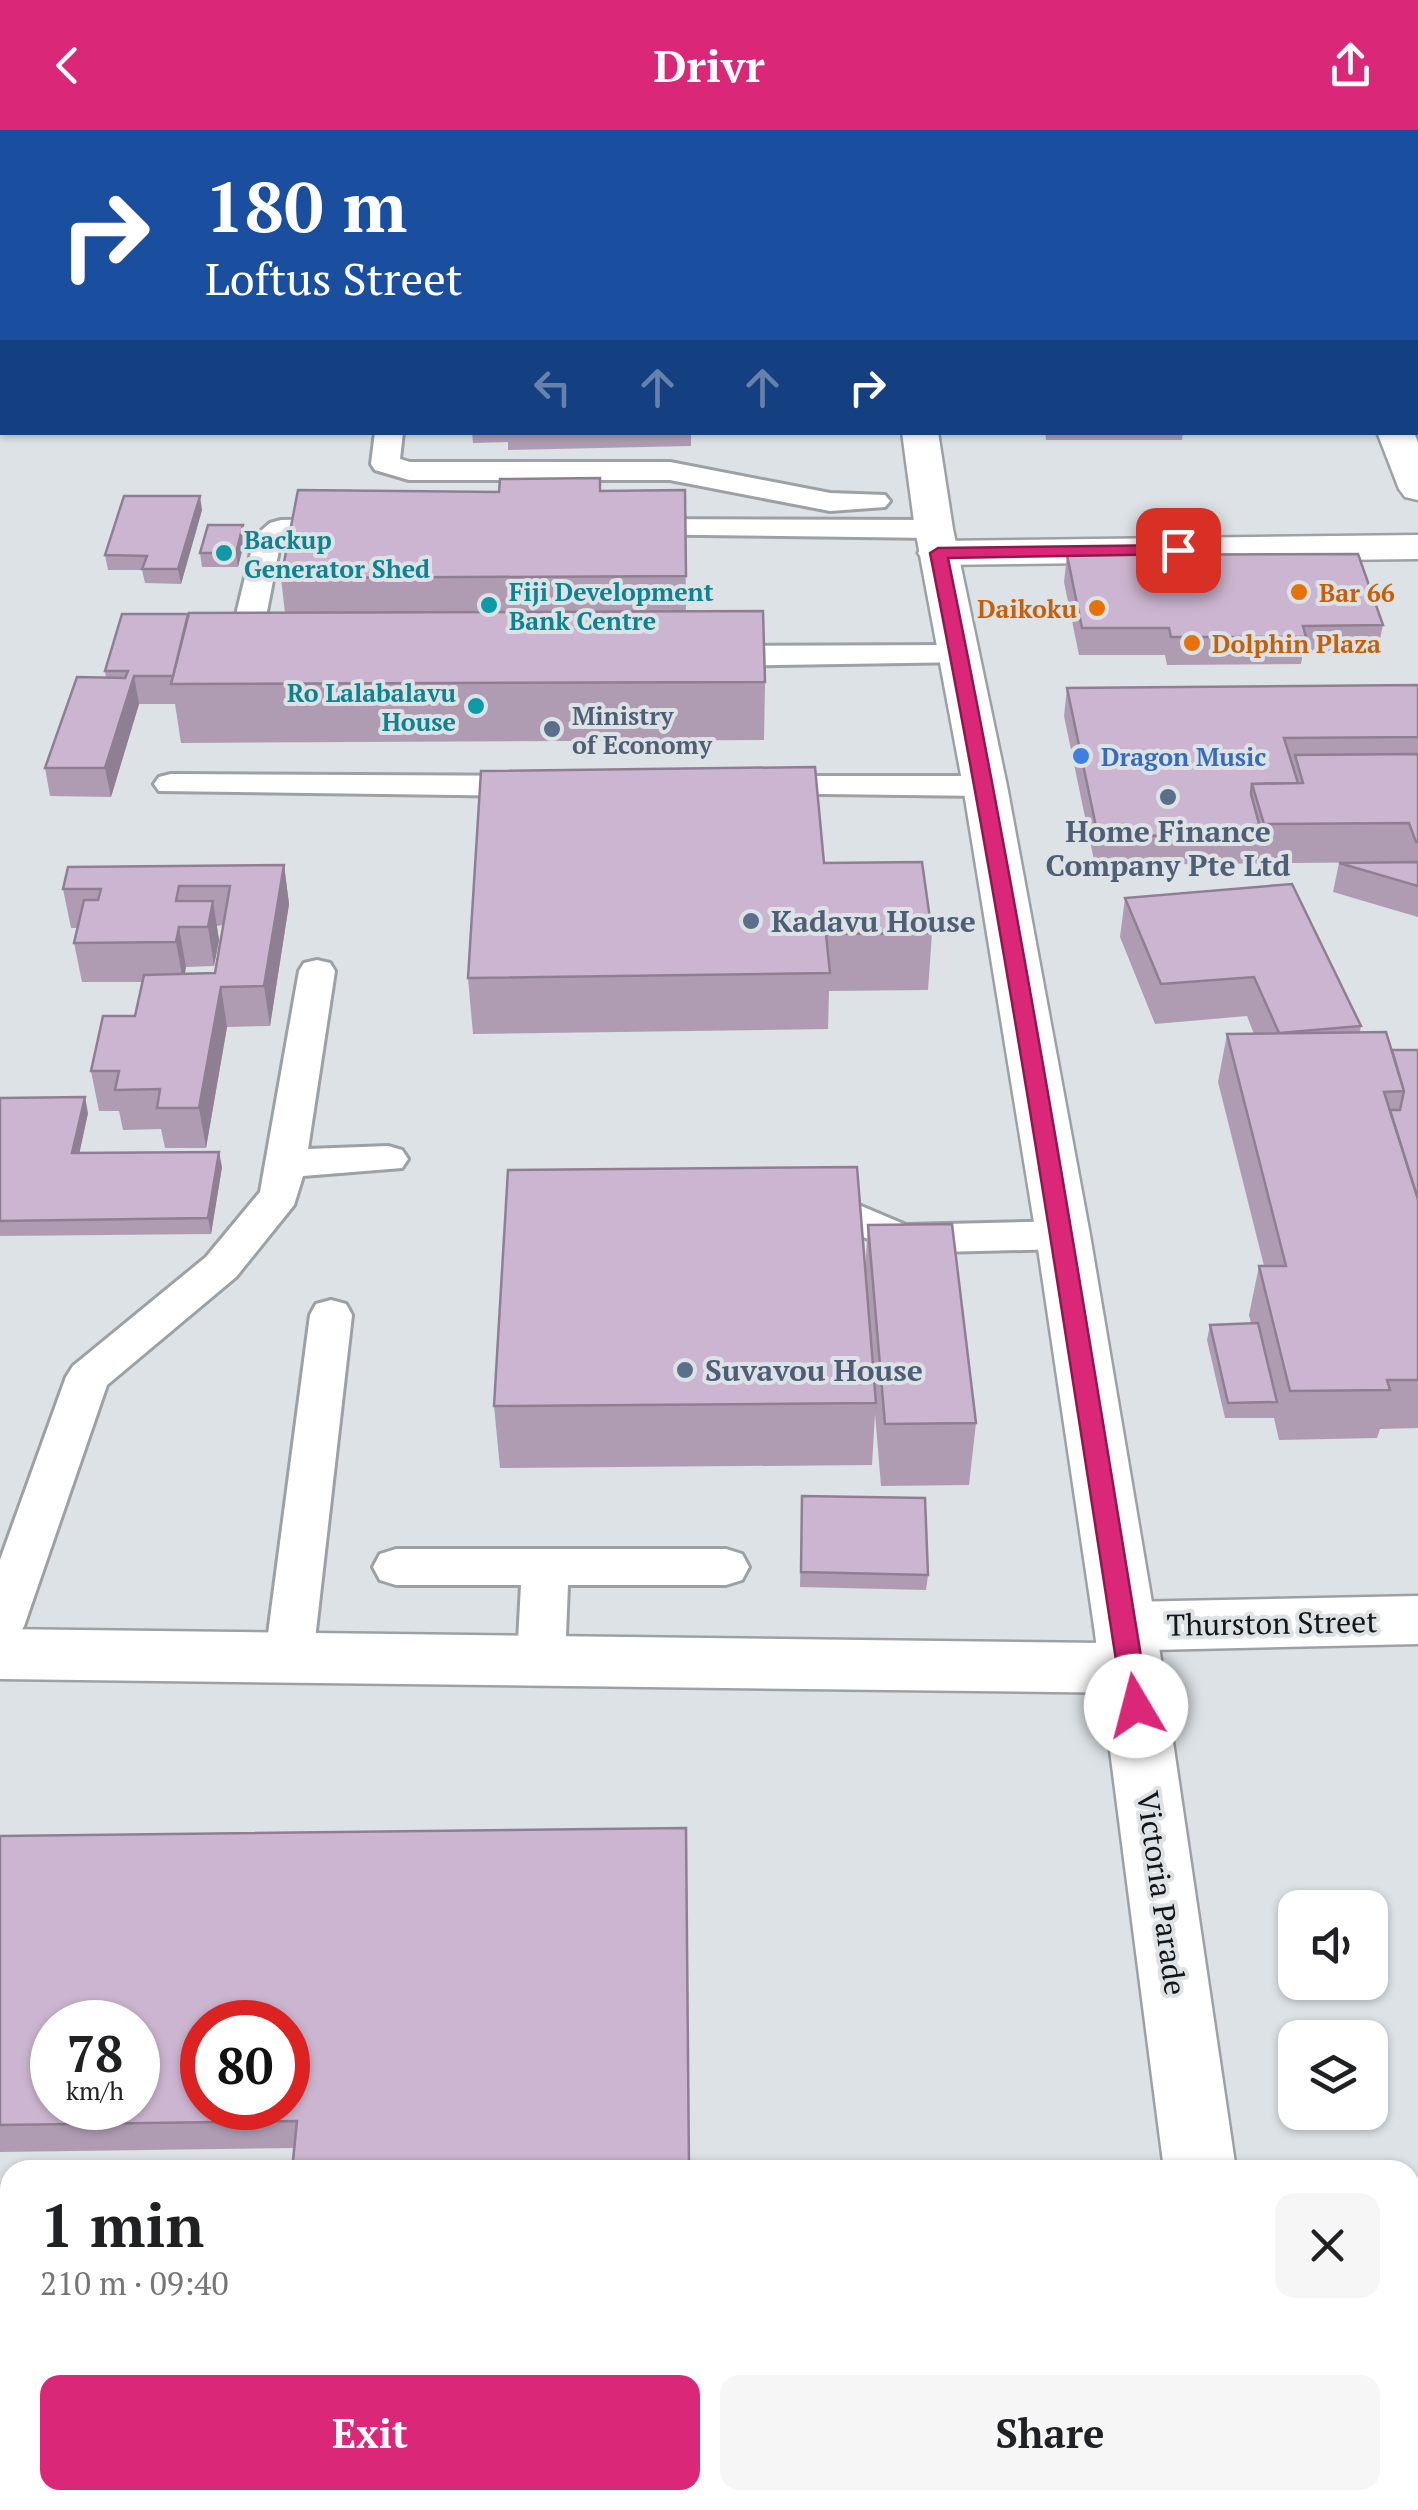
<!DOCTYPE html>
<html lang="en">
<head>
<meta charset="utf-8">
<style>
	:root { --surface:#fff; --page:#f6f6f6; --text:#202124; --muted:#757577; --accent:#db2777 }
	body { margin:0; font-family:"PT Serif",serif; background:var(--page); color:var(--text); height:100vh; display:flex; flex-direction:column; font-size:38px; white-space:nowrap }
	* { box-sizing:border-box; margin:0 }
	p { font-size:32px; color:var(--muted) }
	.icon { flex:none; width:55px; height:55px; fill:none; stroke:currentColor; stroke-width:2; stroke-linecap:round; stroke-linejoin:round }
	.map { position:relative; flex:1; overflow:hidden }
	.sheet { position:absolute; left:0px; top:2030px; width:1420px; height:350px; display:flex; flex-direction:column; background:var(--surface); border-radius:30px 30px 0 0; box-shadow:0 2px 8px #0004 }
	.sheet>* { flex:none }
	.banner { position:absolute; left:0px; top:0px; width:1420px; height:305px; box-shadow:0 2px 8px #0004; background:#1a4fa0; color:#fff; overflow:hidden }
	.controls { position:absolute; left:1278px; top:1760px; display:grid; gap:20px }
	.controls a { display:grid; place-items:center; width:110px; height:110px; border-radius:20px; background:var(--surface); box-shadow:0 2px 8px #0004; font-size:50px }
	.speed { position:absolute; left:30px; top:1870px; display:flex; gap:20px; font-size:50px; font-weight:700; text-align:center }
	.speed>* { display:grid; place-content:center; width:130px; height:130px; border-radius:50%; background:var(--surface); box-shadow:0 2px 8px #0004; line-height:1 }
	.speed small { font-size:25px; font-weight:400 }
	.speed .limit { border:15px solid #d22; background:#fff; color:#111 }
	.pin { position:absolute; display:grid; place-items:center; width:85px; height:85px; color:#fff; margin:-42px; border-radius:20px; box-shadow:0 5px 15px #0006 }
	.me { position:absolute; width:110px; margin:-55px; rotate:352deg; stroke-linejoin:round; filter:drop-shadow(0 0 8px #0008) }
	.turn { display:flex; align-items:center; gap:35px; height:210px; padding:0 40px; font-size:45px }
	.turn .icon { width:130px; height:130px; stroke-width:2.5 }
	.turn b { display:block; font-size:70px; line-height:85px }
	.lanes { display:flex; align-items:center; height:95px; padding:0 40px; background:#0003; justify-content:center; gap:50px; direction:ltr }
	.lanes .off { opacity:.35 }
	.round { display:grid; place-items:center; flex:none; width:105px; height:105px; border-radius:20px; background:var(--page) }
	.headline { display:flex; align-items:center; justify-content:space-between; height:170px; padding:0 40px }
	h1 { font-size:60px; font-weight:700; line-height:75px }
	.action { display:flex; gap:20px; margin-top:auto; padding:20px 40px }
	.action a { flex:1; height:115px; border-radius:20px; background:var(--accent); color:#fff; font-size:40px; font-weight:700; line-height:115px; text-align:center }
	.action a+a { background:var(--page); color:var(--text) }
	header { display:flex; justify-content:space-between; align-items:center; height:130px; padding:0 40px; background:var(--accent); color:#fff; font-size:45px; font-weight:700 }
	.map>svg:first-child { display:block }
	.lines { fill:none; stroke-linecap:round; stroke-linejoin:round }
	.lane-casing { stroke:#9ca1a5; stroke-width:6 }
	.street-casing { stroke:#9ca1a5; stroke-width:5 }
	.secondary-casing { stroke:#9ca1a5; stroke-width:5 }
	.highway-casing { stroke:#9ca1a5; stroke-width:5 }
	.lane { fill:#fff; fill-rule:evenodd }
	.street { fill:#fff; fill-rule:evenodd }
	.secondary { fill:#fff; fill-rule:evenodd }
	.highway { fill:#fff; fill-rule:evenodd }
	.wall { fill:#af9cb3; fill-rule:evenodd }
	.shaded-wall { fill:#8f7f92 }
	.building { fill:#ccb5d0; stroke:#8f7f92; stroke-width:2.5; fill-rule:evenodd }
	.route { fill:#db2777; stroke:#8e194d; stroke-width:2.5 }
	.culture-dot { fill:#0f9aa8; stroke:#dce2e6; stroke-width:4 }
	.food-dot { fill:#e8710a; stroke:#dce2e6; stroke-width:4 }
	.service-dot { fill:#5c6f8a; stroke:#dce2e6; stroke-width:4 }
	.shop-dot { fill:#3f7fe0; stroke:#dce2e6; stroke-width:4 }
	.labels { text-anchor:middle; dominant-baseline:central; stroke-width:8; stroke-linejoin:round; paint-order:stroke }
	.far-culture-label { font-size:25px; font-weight:bold; fill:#0d838f; stroke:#dce2e6; text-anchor:start }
	.far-food-label { font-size:25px; font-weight:bold; fill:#c56008; stroke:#dce2e6; text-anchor:start }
	.far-service-label { font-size:25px; font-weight:bold; fill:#4e5e75; stroke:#dce2e6; text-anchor:start }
	.far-shop-label { font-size:25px; font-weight:bold; fill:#366cbe; stroke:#dce2e6; text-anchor:start }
	.service-label { font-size:30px; font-weight:bold; fill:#4e5e75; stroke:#dce2e6; text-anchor:start }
	.street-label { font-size:30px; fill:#131516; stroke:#dce2e6 }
</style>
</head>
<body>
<header><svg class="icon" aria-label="back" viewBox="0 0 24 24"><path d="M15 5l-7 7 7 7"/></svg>Drivr<svg class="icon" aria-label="share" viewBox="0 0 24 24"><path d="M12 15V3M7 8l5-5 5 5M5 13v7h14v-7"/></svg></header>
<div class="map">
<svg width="1418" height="2380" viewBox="0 0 1418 2380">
	<rect width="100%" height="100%" fill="#dce2e6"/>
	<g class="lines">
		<g class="lane-casing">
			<g id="lane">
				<polygon points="375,302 403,302 400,329 410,332 670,332 830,363 885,365 890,371 885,377 830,381 670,350 409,350 375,340 371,334"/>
				<path d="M347,389L358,392L362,398L358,404L289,408L280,415L260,517L270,520L275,527L270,534C256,537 236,535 227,522L255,406L270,393L281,390Z"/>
				<polygon points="628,389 934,390 945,393 949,399 945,405 934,408 617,404 613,398 617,392"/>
				<polygon points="959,515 970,518 975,525 970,532 709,536 698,533 693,526 698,519 709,516"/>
				<polygon points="171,644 535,646 547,649 552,656 547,663 535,666 159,661 154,654 159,647"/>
				<polygon points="761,646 985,646 997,649 1002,656 997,663 985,666 749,663 744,656 749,649"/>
				<polygon points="317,830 330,833 335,841 308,1019 388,1016 402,1020 408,1029 402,1038 303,1046 294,1075 236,1147 107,1255 24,1496 17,1509 0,1515 0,1430 66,1247 73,1236 206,1127 260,1062 299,841 304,833"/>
				<polygon points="821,1059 906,1095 1063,1091 1078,1095 1084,1105 1078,1115 1063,1119 901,1123 807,1083 801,1073 807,1063"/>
				<polygon points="331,1170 346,1174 352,1185 313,1527 306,1540 289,1546 272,1540 265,1527 310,1185 316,1174"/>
				<polygon points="396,1419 726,1419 742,1424 749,1437 742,1450 726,1455 568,1455 565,1530 558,1544 541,1549 524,1544 517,1530 521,1455 396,1455 380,1450 373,1437 380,1424"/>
				<rect x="1410" y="2096" width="8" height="54"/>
			</g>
		</g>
		<g class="street-casing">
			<g id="street">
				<polygon points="1253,0 1283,0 1284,2 1254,2"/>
				<polygon points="1377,302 1414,302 1418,313 1418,370 1405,367 1399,359"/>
				<polygon points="1418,1466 1418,1514 1151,1520 1162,1538 1153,1556 1131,1563 0,1549 0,1499 1103,1513 1094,1496 1103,1479 1125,1472"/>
			</g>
		</g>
		<g class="secondary-casing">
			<polygon id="secondary" points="1418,405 1418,429 938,435 924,431 918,423 924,415 938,411"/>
		</g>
		<g class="highway-casing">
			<g id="highway">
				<polygon points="854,0 884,0 885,2 855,2"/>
				<polygon points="902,302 938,302 953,399 1007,656 1090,1105 1156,1496 1236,2040 1164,2040 1094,1496 1036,1105 963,656 915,399"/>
				<polygon points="1208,2370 1288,2370 1289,2380 1209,2380"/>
			</g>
		</g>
		<use href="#lane" class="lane"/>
		<use href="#street" class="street"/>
		<use href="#secondary" class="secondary"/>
		<use href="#highway" class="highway"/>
	</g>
	<g class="wall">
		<rect x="242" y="0" width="313" height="2"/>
		<rect x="725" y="0" width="102" height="2"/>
		<rect x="0" y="157" width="2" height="82"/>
		<polygon points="472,302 691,302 691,316 508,320 508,312 473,313"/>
		<polygon points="1045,302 1183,302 1182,310 1046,310"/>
		<polygon points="685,360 686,481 765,552 764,610 181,613 175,574 139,574 111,667 50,666 45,638 106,548 105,541 285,483 281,448 499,362"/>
		<polygon points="202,380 181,454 145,453 142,440 108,440 105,425"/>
		<polygon points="245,409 238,437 202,437 200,423"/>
		<polygon points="1067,425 1383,495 1377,523 1303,523 1301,534 1167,535 1165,525 1079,525 1064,452"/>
		<polygon points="1418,555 1418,787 1333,762 1339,733 1401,732 1095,735 1064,586 1067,558"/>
		<polygon points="824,733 932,803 928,860 829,861 828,899 473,904 468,848"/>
		<path d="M284,735L289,774L270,896L227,897L206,1018H165L161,999L123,1000L119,981H99L91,941L135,886L142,852H82L74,813L78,798H71L63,759ZM223,795L215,843L185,844L186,837L214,836L219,810L217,796Z"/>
		<polygon points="1125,768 1361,896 1360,902 1392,920 1418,920 1418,1298 1380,1299 1377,1308 1279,1310 1274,1288 1225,1288 1207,1210 1210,1195 1251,1193 1249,1185 1259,1136 1264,1136 1218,952 1227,904 1254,904 1247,886 1155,894 1120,807"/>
		<polygon points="0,968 88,983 79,1023 222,1037 211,1104 0,1106"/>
		<polygon points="868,1095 976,1293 969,1355 881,1356 875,1284 872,1335 500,1338 494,1276 865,1141"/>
		<polygon points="802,1366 928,1445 926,1460 800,1457"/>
		<polygon points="686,1698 294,2018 0,2022 0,1706"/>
	</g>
	<g class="shaded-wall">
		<polygon points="200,366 202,380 181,454 178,439"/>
		<polygon points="243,395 245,409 238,437 236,423"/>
		<polygon points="134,546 139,574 111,667 105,638"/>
		<polygon points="284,735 289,774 270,896 264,856"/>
		<polygon points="213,771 219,810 214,836 208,797"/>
		<polygon points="179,797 186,837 183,851 176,812"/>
		<polygon points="221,857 227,897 206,1018 199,978"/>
		<polygon points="85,967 88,983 76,1039 72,1023"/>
		<polygon points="219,1022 222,1037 211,1104 208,1088"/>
	</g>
	<g class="building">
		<polygon points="726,0 809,0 810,2 726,2"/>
		<polygon points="969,0 1265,0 1266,2 969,2"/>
		<rect x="0" y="157" width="2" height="47"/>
		<polygon points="600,348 600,361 685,360 686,446 281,448 298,360 499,362 500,349"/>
		<polygon points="124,366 200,366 178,439 142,439 147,426 105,425"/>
		<polygon points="208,395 243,395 236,423 200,423"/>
		<polygon points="1358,424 1383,495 1303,496 1306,507 1171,507 1169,498 1082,498 1067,425"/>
		<polygon points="763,481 765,552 171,554 189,483"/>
		<polygon points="122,484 188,484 173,546 134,546 105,638 45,638 77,547 125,548 128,541 105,541"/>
		<polygon points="1418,555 1418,607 1284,608 1298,653 1252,654 1251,664 1262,705 1098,706 1067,558"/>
		<polygon points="1418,624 1418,712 1416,712 1409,693 1264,694 1252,654 1303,653 1295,625"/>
		<polygon points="815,637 824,733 922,732 932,803 826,804 830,843 468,848 481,641"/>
		<polygon points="1418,732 1418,756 1339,733"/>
		<polygon points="284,735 264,856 221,857 199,978 157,978 160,959 115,960 119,941 91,941 103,886 135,886 144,845 215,843 230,756 179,756 176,771 213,771 208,797 179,797 176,812 74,813 84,770 98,770 101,759 63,759 68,737"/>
		<polygon points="1292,754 1361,896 1279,903 1254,847 1161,854 1125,768"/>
		<polygon points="1386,902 1404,961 1384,962 1418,1069 1418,1250 1387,1250 1390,1260 1290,1261 1259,1136 1286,1136 1227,904"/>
		<polygon points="1392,920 1418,920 1418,1069 1390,980 1400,980 1404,961"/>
		<polygon points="85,967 72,1023 219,1022 208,1088 0,1091 0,968"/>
		<polygon points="857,1037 876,1273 494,1276 508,1040"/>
		<polygon points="952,1094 976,1293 885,1294 868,1095"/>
		<polygon points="1258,1193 1277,1272 1228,1273 1210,1195"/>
		<polygon points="802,1366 925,1368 928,1445 801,1442"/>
		<path d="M686,1698L689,2040H292L297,1991L0,1995V1706ZM52,1892H138V1978H52ZM202,1892H288V1978H202Z"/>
		<polygon points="258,2370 693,2370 693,2380 257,2380"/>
	</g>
	<path class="route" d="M1178,415L1186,420L1184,424L948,428C1026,809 1087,1193 1149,1576L1145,1584L1136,1587L1127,1584L1123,1576C1064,1191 1006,806 930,423L938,418Z"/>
	<g class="culture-dot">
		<circle cx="224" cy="423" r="10"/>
		<circle cx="489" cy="475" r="10"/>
		<circle cx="476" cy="576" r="10"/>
	</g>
	<g class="food-dot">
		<circle cx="1299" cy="462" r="10"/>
		<circle cx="1097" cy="478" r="10"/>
		<circle cx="1192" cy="513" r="10"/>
	</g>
	<g class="service-dot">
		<circle cx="552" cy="599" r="10"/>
		<circle cx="1168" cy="667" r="10"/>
		<circle cx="751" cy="791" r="10"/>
		<circle cx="685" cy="1240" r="10"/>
	</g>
	<circle class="shop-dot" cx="1081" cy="626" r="10"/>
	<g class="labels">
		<g class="far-culture-label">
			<text x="244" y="409">Backup<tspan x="244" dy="29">Generator Shed</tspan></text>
			<text x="509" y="461">Fiji Development<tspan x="509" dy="29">Bank Centre</tspan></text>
			<text x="456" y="562" text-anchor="end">Ro Lalabalavu<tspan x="456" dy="29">House</tspan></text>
		</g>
		<g class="far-food-label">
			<text x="1319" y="462">Bar 66</text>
			<text x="1077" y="478" text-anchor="end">Daikoku</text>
			<text x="1212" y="513">Dolphin Plaza</text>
		</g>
		<g class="far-service-label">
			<text x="572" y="585">Ministry<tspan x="572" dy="29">of Economy</tspan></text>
		</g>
		<g class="far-shop-label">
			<text x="1101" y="626">Dragon Music</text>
		</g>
		<g class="service-label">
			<text x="1168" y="701" text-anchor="middle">Home Finance<tspan x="1168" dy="34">Company Pte Ltd</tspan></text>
			<text x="771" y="791">Kadavu House</text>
			<text x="705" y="1240">Suvavou House</text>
		</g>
		<g class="street-label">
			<text transform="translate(1272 1493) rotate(-1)">Thurston Street</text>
			<text transform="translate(1162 1763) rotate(82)">Victoria Parade</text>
		</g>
	</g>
</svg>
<div class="controls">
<a><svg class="icon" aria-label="sound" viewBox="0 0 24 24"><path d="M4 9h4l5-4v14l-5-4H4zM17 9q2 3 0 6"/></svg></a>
<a><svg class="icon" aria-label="layers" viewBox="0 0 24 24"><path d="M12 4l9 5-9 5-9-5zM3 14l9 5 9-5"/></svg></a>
</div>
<div class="speed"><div>78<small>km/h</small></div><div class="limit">80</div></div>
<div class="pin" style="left:1178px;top:420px;background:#d93025"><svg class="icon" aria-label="arrive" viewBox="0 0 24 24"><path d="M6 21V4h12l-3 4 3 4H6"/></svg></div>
<svg class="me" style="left:1136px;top:1576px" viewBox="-20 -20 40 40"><circle r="19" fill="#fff"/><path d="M0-13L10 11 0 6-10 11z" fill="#db2777"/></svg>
<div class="banner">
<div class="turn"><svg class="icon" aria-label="right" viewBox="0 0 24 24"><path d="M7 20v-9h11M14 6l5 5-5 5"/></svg><div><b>180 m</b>Loftus Street</div></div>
<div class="lanes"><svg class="icon off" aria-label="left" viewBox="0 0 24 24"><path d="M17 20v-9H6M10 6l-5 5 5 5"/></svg><svg class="icon off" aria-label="ahead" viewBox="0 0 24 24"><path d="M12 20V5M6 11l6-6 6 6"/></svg><svg class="icon off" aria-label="ahead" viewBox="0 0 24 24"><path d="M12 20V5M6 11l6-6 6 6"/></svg><svg class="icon" aria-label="right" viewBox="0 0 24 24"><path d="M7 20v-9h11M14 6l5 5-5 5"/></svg></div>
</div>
<section class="sheet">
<div class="headline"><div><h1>1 min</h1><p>210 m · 09:40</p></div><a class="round"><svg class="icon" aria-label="close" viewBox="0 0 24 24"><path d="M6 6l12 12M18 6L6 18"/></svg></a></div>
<div class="action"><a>Exit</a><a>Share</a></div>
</section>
</div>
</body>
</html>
